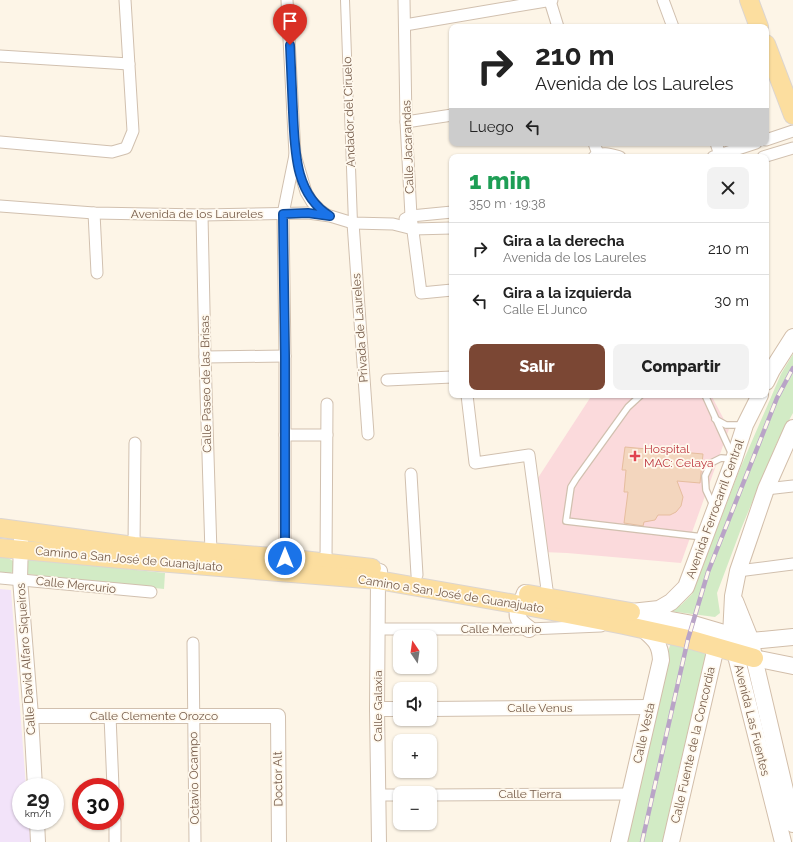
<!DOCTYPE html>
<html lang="es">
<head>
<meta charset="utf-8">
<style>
	:root { --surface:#fff; --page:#f2f2f2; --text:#222; --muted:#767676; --line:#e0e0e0; --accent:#7b4734 }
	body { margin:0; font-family:Raleway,sans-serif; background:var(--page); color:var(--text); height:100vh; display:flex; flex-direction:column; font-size:15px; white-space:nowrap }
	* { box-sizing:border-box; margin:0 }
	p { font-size:13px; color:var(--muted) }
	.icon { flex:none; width:22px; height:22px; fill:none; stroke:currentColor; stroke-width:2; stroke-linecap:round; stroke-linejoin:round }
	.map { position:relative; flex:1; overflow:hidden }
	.details { position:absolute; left:449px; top:154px; width:320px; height:244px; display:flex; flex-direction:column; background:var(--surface); border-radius:8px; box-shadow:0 1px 3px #0004 }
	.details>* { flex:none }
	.hud { position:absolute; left:449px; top:24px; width:320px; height:122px; border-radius:8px; box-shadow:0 1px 3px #0004; background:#fff; color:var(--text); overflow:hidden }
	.needle { width:26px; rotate:347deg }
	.controls { position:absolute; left:393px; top:630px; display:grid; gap:8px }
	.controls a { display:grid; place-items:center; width:44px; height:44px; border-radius:8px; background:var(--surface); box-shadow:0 1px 3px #0004; font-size:20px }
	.speed { position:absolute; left:12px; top:778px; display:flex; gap:8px; font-size:20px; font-weight:700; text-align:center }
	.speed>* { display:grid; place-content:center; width:52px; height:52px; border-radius:50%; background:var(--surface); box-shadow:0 1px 3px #0004; line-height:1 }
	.speed small { font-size:10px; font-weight:400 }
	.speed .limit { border:6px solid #d22; background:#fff; color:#111 }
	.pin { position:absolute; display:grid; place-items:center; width:34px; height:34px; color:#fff; margin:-41px -17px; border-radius:50% 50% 50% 0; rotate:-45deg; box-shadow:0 0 4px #0007 }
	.pin .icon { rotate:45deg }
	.me { position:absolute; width:44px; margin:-22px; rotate:0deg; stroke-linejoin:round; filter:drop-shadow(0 0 3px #0008) }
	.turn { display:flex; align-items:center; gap:14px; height:84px; padding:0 20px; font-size:18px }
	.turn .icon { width:52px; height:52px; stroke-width:2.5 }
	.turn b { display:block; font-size:28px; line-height:34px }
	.then { display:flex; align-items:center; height:38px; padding:0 20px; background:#0003; gap:8px; font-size:15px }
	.round { display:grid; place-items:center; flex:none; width:42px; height:42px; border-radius:8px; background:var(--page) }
	.head { display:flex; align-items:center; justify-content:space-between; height:68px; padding:0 20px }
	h1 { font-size:24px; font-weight:800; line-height:30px; color:#1e9e55 }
	.button { display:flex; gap:8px; margin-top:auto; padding:8px 20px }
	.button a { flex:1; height:46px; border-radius:8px; background:var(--accent); color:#fff; font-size:16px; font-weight:800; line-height:46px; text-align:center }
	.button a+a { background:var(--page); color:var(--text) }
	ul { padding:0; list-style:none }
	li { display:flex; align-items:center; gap:12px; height:52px; padding:0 20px; border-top:1px solid var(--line) }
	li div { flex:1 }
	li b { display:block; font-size:15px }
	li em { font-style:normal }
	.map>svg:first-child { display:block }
	.education { fill:#f2e3f9 }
	.medical { fill:#fbdadc }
	.green { fill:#d2ebc5 }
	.building { fill:#f3d6be; stroke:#e6bd9e }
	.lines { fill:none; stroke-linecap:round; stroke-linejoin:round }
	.service-casing { stroke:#d1c0af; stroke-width:8 }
	.pedestrian-casing { stroke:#d1c0af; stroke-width:10 }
	.minor-casing { stroke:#d1c0af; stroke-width:13 }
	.tertiary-casing { stroke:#d1c0af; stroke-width:16 }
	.secondary-casing { stroke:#d2beaa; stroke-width:18 }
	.primary-casing { stroke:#dcd5d0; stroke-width:20 }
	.service { stroke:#fff; stroke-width:5.5 }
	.pedestrian { stroke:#fff; stroke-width:8 }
	.minor { stroke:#fff; stroke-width:11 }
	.tertiary { stroke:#fff; stroke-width:14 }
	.secondary { stroke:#fff; stroke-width:16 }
	.primary { stroke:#fcde9f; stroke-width:18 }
	.rail-casing { stroke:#b9a4c7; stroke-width:4.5 }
	.rail { stroke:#fff9ee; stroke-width:3; stroke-dasharray:9; stroke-linecap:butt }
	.route-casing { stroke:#114b97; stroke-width:10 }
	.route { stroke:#1a73e8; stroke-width:7 }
	.health-dot { fill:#e0444e; stroke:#fff9ee; stroke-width:1.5 }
	.labels { text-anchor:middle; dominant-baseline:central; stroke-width:3.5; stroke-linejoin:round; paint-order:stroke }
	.street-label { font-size:12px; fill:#775d4b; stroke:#fff9ee }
	.health-label { font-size:12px; fill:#be3a42; stroke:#fff9ee; text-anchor:start }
</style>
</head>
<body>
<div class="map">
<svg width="793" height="842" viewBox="0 0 793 842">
	<rect width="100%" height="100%" fill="#fdf5e7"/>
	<polygon class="education" points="0,589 11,590 26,787 21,787 21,821 29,821 31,842 0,842"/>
	<polygon class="medical" points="592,395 711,395 729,429 681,563 567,553 543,552 534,484"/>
	<g class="green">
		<polygon points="793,354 793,413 778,440 741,529 717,593 720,613 715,617 669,611 681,605 692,594 739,471 781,374"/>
		<polygon points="0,557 8,558 13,561 15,569 11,573 0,574"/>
		<polygon points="31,559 165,573 164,589 27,574 22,563"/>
		<polygon points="679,641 710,655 678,772 663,842 626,842 666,656 671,643"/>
	</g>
	<polygon class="building" points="625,447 703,454 700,483 677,481 683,497 681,506 676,512 670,515 658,515 655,520 644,522 643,526 624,523 628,492 624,492 626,470 622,470"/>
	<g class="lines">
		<g class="service-casing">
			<g id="service">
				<polyline points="641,395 628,407 576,479 571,487 566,521 703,537"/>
				<polyline points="705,395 734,459 721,458 711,463 705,476 706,490 713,505"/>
				<polyline points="715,419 726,425 743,425"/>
			</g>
		</g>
		<g class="pedestrian-casing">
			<polyline id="pedestrian" points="345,0 353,223"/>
		</g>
		<g class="minor-casing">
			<g id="minor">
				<polyline points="287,0 295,155 306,192 312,202 320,210 327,215"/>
				<polyline points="404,0 406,122 411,216 421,293 452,290"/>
				<polyline points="663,0 673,27"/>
				<polyline points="550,1 558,27"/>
				<polyline points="405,25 552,0"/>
				<polyline points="0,56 129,64"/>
				<polyline points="406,122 452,115"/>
				<polyline points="766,140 793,131"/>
				<polyline points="0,142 112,152 126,148 133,131 125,0"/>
				<polyline points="594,143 598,154"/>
				<polyline points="716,143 720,155"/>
				<path d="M594,157C602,151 612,155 620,157"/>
				<polyline points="713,157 756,143"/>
				<polyline points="763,157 793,148"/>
				<polyline points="0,206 94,213 202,215 308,213 330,216 353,223 393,224 413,229 452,228"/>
				<polyline points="94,213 97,273"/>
				<polyline points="202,215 205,357 211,553"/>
				<polyline points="405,219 411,216 452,212"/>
				<polyline points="353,223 368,434"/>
				<polyline points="205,357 285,356"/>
				<polyline points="387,380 452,377"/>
				<polyline points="467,395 475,463 529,455 548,597"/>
				<polyline points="285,435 327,435"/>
				<polyline points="411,474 417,575"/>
				<polyline points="766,489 793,486"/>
				<polyline points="134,546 135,443"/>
				<polyline points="285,558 285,356 283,214 295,155"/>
				<polyline points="326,563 327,404"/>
				<polyline points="738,571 793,564"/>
				<polyline points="0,578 151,592"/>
				<polyline points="378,629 529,629 601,626"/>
				<polyline points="193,643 195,842"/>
				<polyline points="110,716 113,787"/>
				<polyline points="379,795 400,795"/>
				<polyline points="430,795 630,794"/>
				<polyline points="115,821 115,842"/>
			</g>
		</g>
		<g class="tertiary-casing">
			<g id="tertiary">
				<polyline points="21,540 20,579 31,716 35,787"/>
				<polyline points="377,709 400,709"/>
				<polyline points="430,709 650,707"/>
				<polyline points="31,716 278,716 279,842"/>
				<polyline points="37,821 38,842"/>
				<polyline points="379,842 377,709 378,580 380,571"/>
			</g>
		</g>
		<g class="secondary-casing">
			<g id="secondary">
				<polyline points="766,382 772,370 793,337"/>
				<path d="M525,593C519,612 510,615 529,629"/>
				<polyline points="735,601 751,641 754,658 793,824"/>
				<polyline points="631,612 659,609 671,602 686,587 734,459 745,425 760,395"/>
				<polyline points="644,615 693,624 751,641 793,637"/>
				<polyline points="754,658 793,666"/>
				<path d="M619,842L661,660C660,643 655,640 643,629"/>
				<polyline points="671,842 716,647"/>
				<polyline points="783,842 731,636 733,596 738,571 766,489 793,428"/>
			</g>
		</g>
		<g class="primary-casing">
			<g id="primary">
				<polyline points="749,0 759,27"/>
				<polyline points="766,44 793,115"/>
				<polyline points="0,528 134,546 285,558 372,568"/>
				<polyline points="0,548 121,559 378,580 521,605 624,625 688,639 754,658"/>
				<polyline points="528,594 631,612"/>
			</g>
		</g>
		<use href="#service" class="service"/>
		<use href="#pedestrian" class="pedestrian"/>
		<use href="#minor" class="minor"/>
		<use href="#tertiary" class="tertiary"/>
		<use href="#secondary" class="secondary"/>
		<use href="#primary" class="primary"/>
		<g class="rail-casing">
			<polyline id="rail" points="642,842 688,639 708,572 777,398 793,368"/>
		</g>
		<use href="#rail" class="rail"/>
	</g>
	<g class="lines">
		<g class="route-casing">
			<path id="route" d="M285,558V356L283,214L308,213L330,216C294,194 295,149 293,112C292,89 291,67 290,45"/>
		</g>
		<use href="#route" class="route"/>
	</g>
	<path class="health-dot" d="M633 450h4v4h4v4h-4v4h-4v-4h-4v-4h4z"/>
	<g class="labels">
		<g class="street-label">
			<text transform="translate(349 112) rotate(-92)">Andador del Ciruelo</text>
			<text transform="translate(408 147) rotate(-92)">Calle Jacarandas</text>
			<text x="197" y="214">Avenida de los Laureles</text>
			<text transform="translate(360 328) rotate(-94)">Privada de Laureles</text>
			<text transform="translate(206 384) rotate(-91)">Calle Paseo de las Brisas</text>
			<text transform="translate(715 509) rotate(-70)">Avenida Ferrocarril Central</text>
			<text transform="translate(129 559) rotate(5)">Camino a San José de Guanajuato</text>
			<text transform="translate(76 585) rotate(6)">Calle Mercurio</text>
			<text transform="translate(451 594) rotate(9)">Camino a San José de Guanajuato</text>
			<text x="501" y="629">Calle Mercurio</text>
			<text transform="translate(26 659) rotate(-94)">Calle David Alfaro Siqueiros</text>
			<text transform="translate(378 706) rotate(-90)">Calle Galaxia</text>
			<text x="540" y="708">Calle Venus</text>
			<text x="154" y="716">Calle Clemente Orozco</text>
			<text transform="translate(752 720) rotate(76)">Avenida Las Fuentes</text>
			<text transform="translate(644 733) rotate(-77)">Calle Vesta</text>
			<text transform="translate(693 745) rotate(-77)">Calle Fuente de la Concordia</text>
			<text transform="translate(194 778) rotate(-91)">Octavio Ocampo</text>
			<text transform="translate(278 779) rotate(-91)">Doctor Alt</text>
			<text x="530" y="794">Calle Tierra</text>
		</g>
		<g class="health-label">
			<text x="644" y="449">Hospital<tspan x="644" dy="14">MAC: Celaya</tspan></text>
		</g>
	</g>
</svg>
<div class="controls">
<a><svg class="needle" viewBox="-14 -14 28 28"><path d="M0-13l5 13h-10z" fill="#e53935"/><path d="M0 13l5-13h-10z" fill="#767676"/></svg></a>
<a><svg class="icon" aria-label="sound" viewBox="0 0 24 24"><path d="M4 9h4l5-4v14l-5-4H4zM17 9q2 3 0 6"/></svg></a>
<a>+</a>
<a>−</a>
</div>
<div class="speed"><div>29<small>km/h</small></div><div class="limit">30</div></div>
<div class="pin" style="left:290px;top:45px;background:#d93025"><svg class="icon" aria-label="arrive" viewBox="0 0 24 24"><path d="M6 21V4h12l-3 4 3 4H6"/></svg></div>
<svg class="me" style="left:285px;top:558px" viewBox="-20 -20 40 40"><circle r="17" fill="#1a73e8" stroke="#fff" stroke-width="3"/><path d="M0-11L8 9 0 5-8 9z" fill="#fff"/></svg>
<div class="hud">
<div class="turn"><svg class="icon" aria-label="right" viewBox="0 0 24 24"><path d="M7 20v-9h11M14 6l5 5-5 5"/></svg><div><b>210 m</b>Avenida de los Laureles</div></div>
<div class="then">Luego<svg class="icon" aria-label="left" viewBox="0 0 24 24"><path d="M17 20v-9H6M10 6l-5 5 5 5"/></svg></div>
</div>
<section class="details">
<div class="head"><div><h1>1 min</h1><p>350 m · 19:38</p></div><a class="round"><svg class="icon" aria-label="close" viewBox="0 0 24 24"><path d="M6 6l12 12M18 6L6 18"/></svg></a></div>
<ul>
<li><svg class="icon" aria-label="right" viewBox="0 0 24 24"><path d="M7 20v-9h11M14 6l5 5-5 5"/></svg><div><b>Gira a la derecha</b><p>Avenida de los Laureles</p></div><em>210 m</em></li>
<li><svg class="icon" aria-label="left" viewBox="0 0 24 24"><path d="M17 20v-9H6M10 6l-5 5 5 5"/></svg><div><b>Gira a la izquierda</b><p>Calle El Junco</p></div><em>30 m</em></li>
</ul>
<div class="button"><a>Salir</a><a>Compartir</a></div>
</section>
</div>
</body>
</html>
